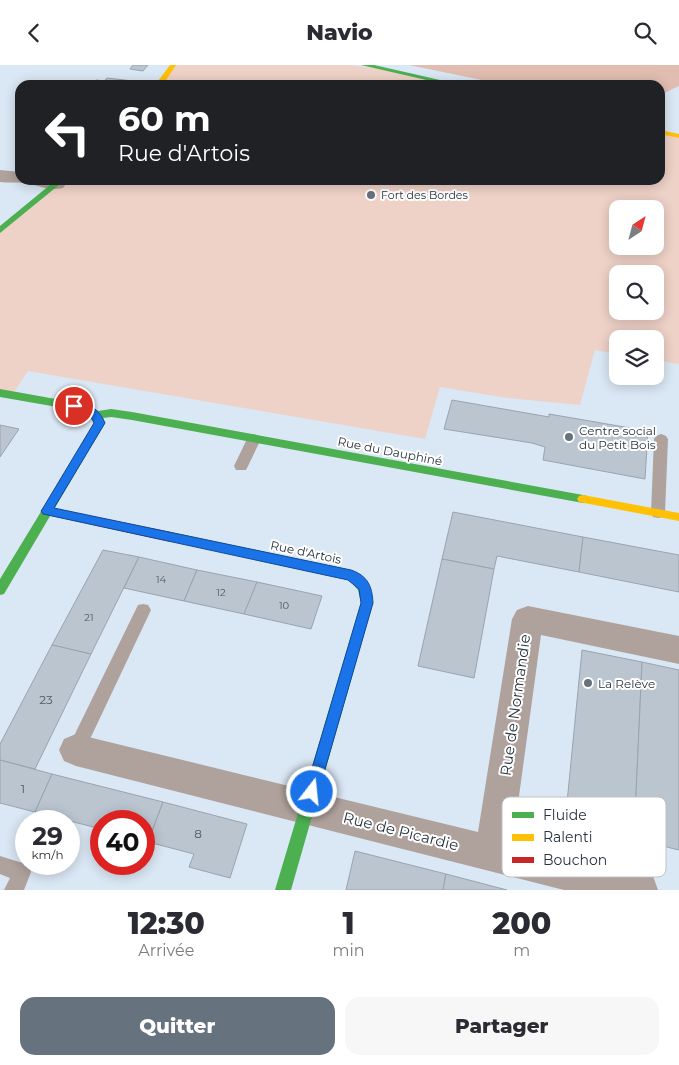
<!DOCTYPE html>
<html lang="fr">
<head>
<meta charset="utf-8">
<style>
	:root { --surface:#fff; --page:#f7f7f7; --text:#2b2b33; --muted:#7c7c81; --accent:#66727d }
	body { margin:0; font-family:Montserrat,sans-serif; background:var(--page); color:var(--text); height:100vh; display:flex; flex-direction:column; font-size:19px; white-space:nowrap }
	* { box-sizing:border-box; margin:0 }
	p { font-size:16px; color:var(--muted) }
	.icon { flex:none; width:28px; height:28px; fill:none; stroke:currentColor; stroke-width:2; stroke-linecap:round; stroke-linejoin:round }
	.map { position:relative; height:825px; overflow:hidden }
	.panel { display:flex; flex-direction:column; background:var(--surface); flex:1 }
	.panel>* { flex:none }
	.banner { position:absolute; left:15px; top:15px; width:650px; height:105px; border-radius:15px; box-shadow:0 2px 12px #0003; background:#202124; color:#fff; overflow:hidden }
	.needle { width:32px; rotate:36deg }
	.fabs { position:absolute; left:609px; top:135px; display:grid; gap:10px }
	.fabs a { display:grid; place-items:center; width:55px; height:55px; border-radius:10px; background:var(--surface); box-shadow:0 2px 12px #0003; font-size:25px }
	.speed { position:absolute; left:15px; top:745px; display:flex; gap:10px; font-size:25px; font-weight:700; text-align:center }
	.speed>* { display:grid; place-content:center; width:65px; height:65px; border-radius:50%; background:var(--surface); box-shadow:0 2px 12px #0003; line-height:1 }
	.speed small { font-size:12px; font-weight:400 }
	.speed .limit { border:8px solid #d22; background:#fff; color:#111 }
	.pin { position:absolute; display:grid; place-items:center; width:42px; height:42px; color:#fff; margin:-21px; border:2px solid #fff; border-radius:50%; box-shadow:0 1px 5px #0007 }
	.me { position:absolute; width:55px; margin:-28px; rotate:16deg; stroke-linejoin:round; filter:drop-shadow(0 0 4px #0008) }
	.turn { display:flex; align-items:center; gap:18px; height:105px; padding:0 20px; font-size:22px }
	.turn .icon { width:65px; height:65px; stroke-width:2.5 }
	.turn b { display:block; font-size:35px; line-height:42px }
	.eta { display:flex; justify-content:space-evenly; align-items:center; height:85px; text-align:center }
	.eta b { font-size:30px; font-weight:800; line-height:35px }
	.action { display:flex; gap:10px; margin-top:auto; padding:10px 20px }
	.action a { flex:1; height:58px; border-radius:15px; background:var(--accent); color:#fff; font-size:20px; font-weight:800; line-height:58px; text-align:center }
	.action a+a { background:var(--page); color:var(--text) }
	header { display:flex; justify-content:space-between; align-items:center; height:65px; padding:0 20px; background:var(--surface); font-size:22px; font-weight:800 }
	.map>svg:first-child { display:block }
	.green { fill:#eed1c7; fill-rule:evenodd }
	.forest { fill:#e0bdb0 }
	.building { fill:#bbc5d0; stroke:#99a4ae }
	.lines { fill:none; stroke-linecap:round; stroke-linejoin:round }
	.lane { fill:#afa19c; fill-rule:evenodd }
	.street { fill:#afa19c; fill-rule:evenodd }
	.fast { fill:#4caf50; fill-rule:evenodd }
	.slow { fill:#ffc107; fill-rule:evenodd }
	.jam { fill:#c62828; fill-rule:evenodd }
	.route { fill:#1a73e8; stroke:#114b97 }
	.poi-dot { fill:#66727d; stroke:#fff; stroke-width:2 }
	.labels { text-anchor:middle; dominant-baseline:central; stroke-width:4; stroke-linejoin:round; paint-order:stroke }
	.number-label { font-size:10px; fill:#4c5862 }
	.far-poi-label { font-size:11px; fill:#27333d; stroke:#fff; text-anchor:start }
	.poi-label { font-size:12px; fill:#27333d; stroke:#fff; text-anchor:start }
	.street-label { font-size:12px; fill:#27333d; stroke:#fff }
	.near-number-label { font-size:12px; fill:#4c5862 }
	.near-street-label { font-size:15px; fill:#27333d; stroke:#fff }
	.key { fill:#fff; stroke:#bec2c5; stroke-width:1 }
	.key-label { font-size:14px; fill:#27333d }
</style>
</head>
<body>
<header><svg class="icon" aria-label="back" viewBox="0 0 24 24"><path d="M15 5l-7 7 7 7"/></svg>Navio<svg class="icon" aria-label="search" viewBox="0 0 24 24"><circle cx="10" cy="10" r="6"/><path d="M15 15l6 6"/></svg></header>
<div class="map">
<svg width="679" height="825" viewBox="0 0 679 825">
	<rect width="100%" height="100%" fill="#dae7f4"/>
	<g class="green">
		<polygon points="173,0 350,0 385,4 458,20 159,20"/>
		<path d="M660,68L679,73V299L655,295V274H618L617,289L595,285L580,340L507,333L440,322L425,374L28,306L12,330L0,328V165L61,115H660ZM618,144H655V181H618ZM618,209H655V246H618Z"/>
	</g>
	<polygon class="forest" points="409,0 679,0 679,21 660,30 660,20 506,20"/>
	<g class="building">
		<polygon points="133,0 148,0 143,6 130,4"/>
		<polygon points="107,13 133,16 130,20 92,20 96,15 104,16"/>
		<polygon points="452,335 549,352 549,349 648,366 645,414 543,395 545,382 532,378 444,364"/>
		<polygon points="0,360 19,364 0,392"/>
		<polygon points="453,447 583,472 579,507 497,491 494,504 442,494"/>
		<polygon points="583,472 679,490 679,527 579,507"/>
		<polygon points="103,485 139,492 91,589 52,580"/>
		<polygon points="139,492 197,505 184,536 124,523"/>
		<polygon points="442,494 494,504 474,613 418,601"/>
		<polygon points="197,505 257,517 244,549 184,536"/>
		<polygon points="257,517 322,531 311,564 244,549"/>
		<polygon points="52,580 91,589 35,704 0,695 0,679"/>
		<polygon points="582,585 642,597 634,774 565,758"/>
		<polygon points="642,597 679,605 679,785 634,774"/>
		<polygon points="0,695 52,709 35,747 0,738"/>
		<polygon points="52,709 163,737 148,777 144,776 144,756 101,756 101,764 35,747"/>
		<polygon points="163,737 247,759 230,813 189,802 194,789 148,777"/>
		<polygon points="355,786 446,809 443,825 346,825"/>
		<polygon points="446,809 507,825 443,825"/>
	</g>
	<g class="lines">
		<g class="lane">
			<polygon points="254,369 259,371 261,374 248,401 246,405 236,405 234,401 247,374 249,371"/>
			<polygon points="661,369 666,371 668,374 665,448 663,452 658,453 653,452 651,448 654,374 656,371"/>
			<polygon points="143,539 148,540 151,545 82,691 76,693 70,691 67,685 70,679 138,540"/>
			<polygon points="0,791 29,800 31,807 24,825 4,825 10,813 0,809"/>
		</g>
		<g class="street">
			<path d="M0,105L20,107V115H63L66,119L63,123C49,127 36,119 24,118C16,117 8,118 0,117Z"/>
			<polygon points="528,541 679,571 679,599 541,570 513,775 639,806 653,811 658,825 564,825 76,701 64,696 59,685 64,674 76,669 478,767 512,554 517,545"/>
		</g>
		<g class="fast">
			<polygon points="361,0 374,0 462,20 448,20"/>
			<polygon points="56,115 65,115 0,168 0,161"/>
			<polygon points="0,324 89,340 98,346 111,344 132,347 583,430 587,431 589,434 587,437 583,438 132,355 111,352 103,353 105,358 4,529 0,530 0,514 95,358 86,347 0,332"/>
			<path d="M171,467L351,505C365,510 372,524 373,538L291,825H275L361,538L358,525L348,514L167,475L165,472L167,469Z"/>
		</g>
		<g class="slow">
			<polygon points="170,0 176,0 163,20 155,20"/>
			<polygon points="660,65 679,69 679,73 660,69"/>
			<polygon points="583,430 679,448 679,456 579,437 577,434 579,431"/>
		</g>
		<polygon class="jam" points="47,442 171,467 175,469 177,472 175,475 171,477 47,450 43,449 41,446 43,443"/>
	</g>
	<path class="route" d="M74,338C90,340 98,342 105,358L54,443L351,505C368,511 372,521 373,538L317,732L312,734L307,732L305,727L361,538L359,524L348,515L43,449L41,446L43,443L94,358C89,346 81,347 70,344L69,341L70,339Z"/>
	<g class="poi-dot">
		<circle cx="371" cy="130" r="5"/>
		<circle cx="569" cy="372" r="5"/>
		<circle cx="588" cy="618" r="5"/>
	</g>
	<g class="labels">
		<g class="number-label">
			<text x="161" y="514">14</text>
			<text x="221" y="527">12</text>
			<text x="284" y="540">10</text>
			<text x="89" y="552">21</text>
		</g>
		<g class="far-poi-label">
			<text x="381" y="130">Fort des Bordes</text>
		</g>
		<g class="poi-label">
			<text x="579" y="365">Centre social<tspan x="579" dy="14">du Petit Bois</tspan></text>
			<text x="598" y="618">La Relève</text>
		</g>
		<g class="street-label">
			<text transform="translate(390 386) rotate(11)">Rue du Dauphiné</text>
			<text transform="translate(306 487) rotate(12)">Rue d'Artois</text>
		</g>
		<g class="near-number-label">
			<text x="46" y="634">23</text>
			<text x="23" y="723">1</text>
			<text x="198" y="768">8</text>
		</g>
		<g class="near-street-label">
			<text transform="translate(515 640) rotate(-82)">Rue de Normandie</text>
			<text transform="translate(401 766) rotate(14)">Rue de Picardie</text>
		</g>
	</g>
	<rect x="502" y="732" width="164" height="80" rx="8" class="key"/>
	<rect x="512" y="747" width="22" height="6" fill="#4caf50"/>
	<rect x="512" y="769" width="22" height="7" fill="#ffc107"/>
	<rect x="512" y="792" width="22" height="6" fill="#c62828"/>
	<g class="key-label">
		<text x="543" y="755">Fluide</text>
		<text x="543" y="777">Ralenti</text>
		<text x="543" y="800">Bouchon</text>
	</g>
</svg>
<div class="fabs">
<a><svg class="needle" viewBox="-14 -14 28 28"><path d="M0-13l5 13h-10z" fill="#e53935"/><path d="M0 13l5-13h-10z" fill="#7c7c81"/></svg></a>
<a><svg class="icon" aria-label="search" viewBox="0 0 24 24"><circle cx="10" cy="10" r="6"/><path d="M15 15l6 6"/></svg></a>
<a><svg class="icon" aria-label="layers" viewBox="0 0 24 24"><path d="M12 4l9 5-9 5-9-5zM3 14l9 5 9-5"/></svg></a>
</div>
<div class="speed"><div>29<small>km/h</small></div><div class="limit">40</div></div>
<div class="pin" style="left:74px;top:341px;background:#d93025"><svg class="icon" aria-label="arrive" viewBox="0 0 24 24"><path d="M6 21V4h12l-3 4 3 4H6"/></svg></div>
<svg class="me" style="left:312px;top:727px" viewBox="-20 -20 40 40"><circle r="17" fill="#1a73e8" stroke="#fff" stroke-width="3"/><path d="M0-11L8 9 0 5-8 9z" fill="#fff"/></svg>
<div class="banner">
<div class="turn"><svg class="icon" aria-label="left" viewBox="0 0 24 24"><path d="M17 20v-9H6M10 6l-5 5 5 5"/></svg><div><b>60 m</b>Rue d'Artois</div></div>
</div>
</div>
<section class="panel">
<div class="eta">
<div><b>12:30</b><p>Arrivée</p></div>
<div><b>1</b><p>min</p></div>
<div><b>200</b><p>m</p></div>
</div>
<div class="action"><a>Quitter</a><a>Partager</a></div>
</section>
</body>
</html>
